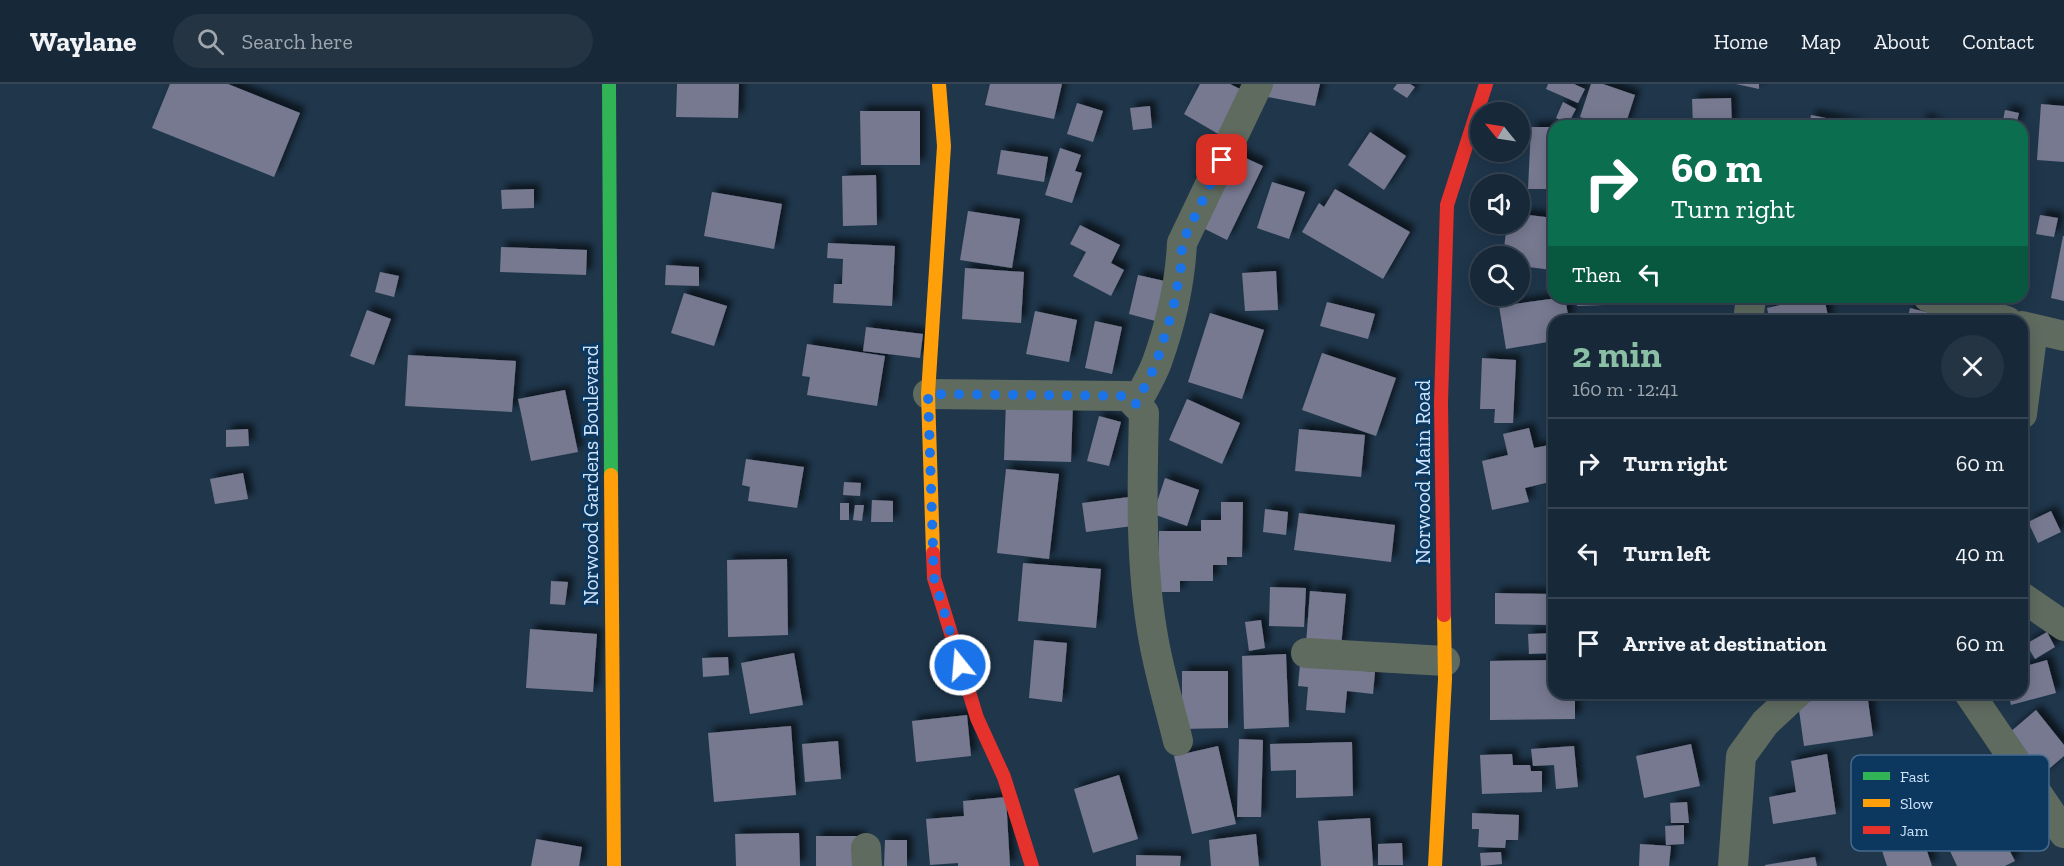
<!DOCTYPE html>
<html lang="en">
<head>
<meta charset="utf-8">
<style>
	:root { --surface:#172838; --page:#243443; --text:#f1f3f6; --muted:#9ea6ae; --line:#364453; --accent:#8abfa5 }
	body { margin:0; font-family:"Zilla Slab",serif; background:var(--page); color:var(--text); height:100vh; display:flex; flex-direction:column; font-size:22px; white-space:nowrap }
	* { box-sizing:border-box; margin:0 }
	p { font-size:20px; color:var(--muted) }
	.icon { flex:none; width:33px; height:33px; fill:none; stroke:currentColor; stroke-width:2; stroke-linecap:round; stroke-linejoin:round }
	.map { position:relative; flex:1; overflow:hidden }
	.sheet { position:absolute; left:1548px; top:231px; width:480px; height:384px; display:flex; flex-direction:column; background:var(--surface); border-radius:18px; box-shadow:0 3px 15px #0003,0 0 0 2px var(--line) }
	.sheet>* { flex:none }
	.hud { position:absolute; left:1548px; top:36px; width:480px; height:183px; border-radius:18px; box-shadow:0 3px 15px #0003,0 0 0 2px var(--line); background:#0b6e4f; color:#fff; overflow:hidden }
	.needle { width:39px; rotate:300deg }
	.fabs { position:absolute; left:1470px; top:18px; display:grid; gap:12px }
	.fabs a { display:grid; place-items:center; width:60px; height:60px; border-radius:50%; background:var(--surface); box-shadow:0 3px 15px #0003,0 0 0 2px var(--line); font-size:30px }
	.pin { position:absolute; display:grid; place-items:center; width:51px; height:51px; color:#fff; margin:-26px; border-radius:12px; box-shadow:0 3px 9px #0006 }
	.me { position:absolute; width:66px; margin:-33px; rotate:343deg; stroke-linejoin:round; filter:drop-shadow(0 0 4px #0008) }
	.turn { display:flex; align-items:center; gap:21px; height:126px; padding:0 24px; font-size:27px }
	.turn .icon { width:78px; height:78px; stroke-width:2.5 }
	.turn b { display:block; font-size:42px; line-height:51px }
	.then { display:flex; align-items:center; height:57px; padding:0 24px; background:#0003; gap:12px; font-size:22px }
	.round { display:grid; place-items:center; flex:none; width:63px; height:63px; border-radius:32px; background:var(--page) }
	.overview { display:flex; align-items:center; justify-content:space-between; height:102px; padding:0 24px }
	h1 { font-size:36px; font-weight:800; line-height:45px; color:var(--accent) }
	ul { padding:0; list-style:none }
	li { display:flex; align-items:center; gap:18px; height:90px; padding:0 24px; border-top:2px solid var(--line) }
	li div { flex:1 }
	li b { display:block; font-size:22px }
	li em { font-style:normal }
	header { display:flex; align-items:center; gap:36px; box-sizing:border-box; height:84px; padding:0 30px; background:var(--surface); border-bottom:2px solid var(--line) }
	header strong { font-size:28px }
	nav { display:flex; gap:33px; margin-inline-start:auto; font-size:21px }
	.search { width:420px; height:54px; background:var(--page); display:flex; align-items:center; gap:15px; box-sizing:border-box; padding:0 21px; border-radius:33px; color:var(--muted); font-size:22px }
	.map>svg:first-child { display:block }
	.building { fill:#767990; filter:url(#shadow) }
	.lines { fill:none; stroke-linecap:round; stroke-linejoin:round }
	.street { stroke:#606b60; stroke-width:30 }
	.fast { stroke:#30b455; stroke-width:14 }
	.slow { stroke:#ff9f0a; stroke-width:14 }
	.jam { stroke:#e5322d; stroke-width:14 }
	.route { stroke:#1a73e8; stroke-width:10; stroke-dasharray:0 18 }
	.labels { text-anchor:middle; dominant-baseline:central; stroke-width:6; stroke-linejoin:round; paint-order:stroke }
	.street-label { font-size:21px; fill:#cee4fd; stroke:#0c375e }
	.key { fill:#0c375e; stroke:#466b8e; stroke-width:1.5 }
	.key-label { font-size:16px; fill:#cee4fd }
</style>
</head>
<body>
<header>
<strong>Waylane</strong>
<div class="search"><svg class="icon" aria-label="search" viewBox="0 0 24 24"><circle cx="10" cy="10" r="6"/><path d="M15 15l6 6"/></svg>Search here</div>
<nav><a>Home</a><a>Map</a><a>About</a><a>Contact</a></nav>
</header>
<div class="map">
<svg width="2064" height="782" viewBox="0 0 2064 782">
	<defs>
		<filter id="shadow"><feDropShadow dx="5.5" dy="-5.5" stdDeviation="3" flood-color="#0009"/></filter>
	</defs>
	<rect width="100%" height="100%" fill="#1f364b"/>
	<g class="building">
		<polygon points="170,0 228,0 300,29 274,93 152,44"/>
		<polygon points="677,0 739,0 738,34 676,33"/>
		<polygon points="990,0 1062,0 1054,35 985,21"/>
		<polygon points="1200,0 1230,0 1244,7 1220,51 1184,30"/>
		<polygon points="1270,0 1320,0 1315,22 1268,13"/>
		<polygon points="1397,0 1410,0 1415,3 1407,14 1393,5"/>
		<polygon points="1548,0 1574,0 1585,5 1578,19 1546,5"/>
		<polygon points="1591,0 1603,0 1635,11 1625,42 1608,42 1580,33"/>
		<polygon points="1736,0 1759,0 1759,5"/>
		<polygon points="1731,14 1732,42 1693,42 1692,15"/>
		<polygon points="1563,18 1576,25 1568,40 1556,34"/>
		<polygon points="1077,19 1103,27 1093,58 1067,50"/>
		<polygon points="2041,20 2064,22 2064,78 2037,76"/>
		<polygon points="1150,22 1152,44 1133,46 1130,24"/>
		<polygon points="2005,26 2019,29 2016,42 2002,42"/>
		<polygon points="860,27 920,27 920,81 861,81"/>
		<polygon points="1811,31 1860,41 1860,42 1809,42"/>
		<polygon points="1923,34 1941,42 1920,42"/>
		<polygon points="1531,43 1554,43 1554,105 1528,105"/>
		<polygon points="1370,48 1406,72 1384,106 1348,81"/>
		<polygon points="1060,64 1081,71 1075,87 1082,89 1072,119 1045,111"/>
		<polygon points="1001,66 1048,73 1044,98 997,90"/>
		<polygon points="1235,69 1263,82 1227,156 1199,142"/>
		<polygon points="876,91 877,141 843,142 842,92"/>
		<polygon points="1272,98 1305,108 1289,155 1257,144"/>
		<polygon points="534,105 534,124 502,125 501,106"/>
		<polygon points="1335,105 1410,148 1383,195 1302,148 1319,119 1324,123"/>
		<polygon points="712,108 782,120 774,165 704,152"/>
		<polygon points="968,127 1020,135 1012,184 960,176"/>
		<polygon points="1520,130 1554,134 1554,170 1552,186 1520,182 1520,172 1503,172 1507,140 1520,140"/>
		<polygon points="2040,131 2058,134 2054,153 2036,150"/>
		<polygon points="1080,141 1120,161 1111,179 1124,186 1111,212 1073,192 1086,168 1070,160"/>
		<polygon points="2063,152 2064,152 2064,217 2051,214"/>
		<polygon points="828,159 895,162 892,222 833,219 834,200 842,200 843,175 827,174"/>
		<polygon points="501,163 587,166 586,191 500,188"/>
		<polygon points="666,181 699,183 699,202 665,201"/>
		<polygon points="965,184 1024,188 1021,239 962,235"/>
		<polygon points="1276,187 1278,226 1245,227 1242,189"/>
		<polygon points="380,188 399,192 394,213 375,208"/>
		<polygon points="1138,191 1169,198 1159,238 1129,230"/>
		<polygon points="684,209 727,222 714,262 671,249"/>
		<polygon points="1565,213 1569,237 1554,237 1554,257 1506,265 1499,222"/>
		<polygon points="1577,213 1604,213 1605,221 1577,222"/>
		<polygon points="1815,213 1824,213 1829,237 1770,237 1767,224"/>
		<polygon points="1327,218 1375,230 1368,255 1320,242"/>
		<polygon points="1910,224 1950,234 1950,237 1907,237"/>
		<polygon points="367,226 391,235 374,281 350,272"/>
		<polygon points="1035,227 1077,236 1069,278 1026,270"/>
		<polygon points="1210,229 1264,246 1242,315 1188,298"/>
		<polygon points="1095,237 1122,243 1112,290 1085,284"/>
		<polygon points="866,243 923,250 920,274 863,267"/>
		<polygon points="807,260 885,272 877,322 807,311 810,293 802,292"/>
		<polygon points="1322,269 1396,294 1376,352 1302,326"/>
		<polygon points="408,271 516,277 512,328 405,322"/>
		<polygon points="1482,274 1516,276 1513,339 1494,339 1495,325 1480,325"/>
		<polygon points="565,306 578,368 531,377 518,315"/>
		<polygon points="1187,315 1240,339 1222,380 1169,356"/>
		<polygon points="1006,316 1073,318 1071,378 1004,376"/>
		<polygon points="1099,332 1121,338 1109,382 1087,377"/>
		<polygon points="1529,344 1534,364 1554,360 1554,397 1525,404 1529,418 1492,426 1482,377 1508,371 1503,350"/>
		<polygon points="248,345 249,362 226,363 226,346"/>
		<polygon points="1299,345 1365,351 1361,393 1295,387"/>
		<polygon points="746,375 804,383 797,424 748,417 750,403 742,401"/>
		<polygon points="1006,385 1059,390 1049,475 997,469"/>
		<polygon points="243,389 248,415 215,420 210,395"/>
		<polygon points="1165,394 1199,406 1187,442 1153,430"/>
		<polygon points="844,398 861,399 860,412 843,411"/>
		<polygon points="1129,413 1133,442 1086,448 1082,419"/>
		<polygon points="872,416 893,417 893,438 871,438"/>
		<polygon points="1221,418 1243,418 1242,473 1227,473 1227,481 1213,481 1213,497 1180,497 1180,508 1158,508 1159,447 1201,447 1201,436 1221,436"/>
		<rect x="840" y="419" width="9" height="17"/>
		<polygon points="855,421 864,421 862,437 853,436"/>
		<polygon points="1265,425 1288,428 1286,451 1263,448"/>
		<polygon points="2051,427 2061,448 2038,459 2028,438"/>
		<polygon points="1299,429 1395,441 1391,478 1294,466"/>
		<polygon points="787,475 788,551 728,553 727,476"/>
		<polygon points="1023,479 1101,485 1096,544 1018,537"/>
		<polygon points="551,497 568,498 565,521 550,520"/>
		<polygon points="1270,503 1306,504 1304,543 1269,542"/>
		<polygon points="1310,507 1346,510 1341,563 1306,560"/>
		<polygon points="1495,509 1551,510 1551,541 1495,540"/>
		<polygon points="1261,536 1265,564 1249,567 1245,538"/>
		<polygon points="530,545 597,550 593,608 526,604"/>
		<polygon points="2047,548 2055,563 2035,575 2026,560"/>
		<polygon points="1554,549 1554,569 1529,570 1528,550"/>
		<polygon points="1034,556 1067,559 1062,618 1029,614"/>
		<polygon points="794,569 803,621 750,630 741,579"/>
		<polygon points="1286,570 1289,643 1244,645 1242,572"/>
		<polygon points="728,573 729,591 703,593 702,574"/>
		<polygon points="1554,576 1554,609 1575,609 1575,635 1490,636 1490,577"/>
		<polygon points="2047,576 2056,609 2011,621 2008,609 2022,609 2022,583"/>
		<polygon points="1300,581 1375,588 1373,610 1347,607 1345,629 1306,626 1308,603 1298,602"/>
		<polygon points="1182,587 1228,587 1228,644 1182,645"/>
		<polygon points="1867,609 1873,652 1804,662 1798,619"/>
		<polygon points="2036,626 2064,661 2064,672 2043,690 2009,649"/>
		<polygon points="967,631 971,672 916,678 912,637"/>
		<polygon points="791,642 796,711 714,718 708,649"/>
		<polygon points="1239,655 1263,656 1261,733 1237,733"/>
		<polygon points="838,657 841,695 805,698 802,660"/>
		<polygon points="1352,658 1353,712 1296,714 1296,686 1271,687 1270,660"/>
		<polygon points="1691,660 1700,702 1644,714 1636,672"/>
		<polygon points="1218,662 1236,740 1192,750 1174,672"/>
		<polygon points="1574,662 1578,703 1556,705 1554,681 1533,682 1531,665"/>
		<polygon points="1512,670 1513,681 1530,681 1531,687 1542,687 1542,708 1482,710 1480,671"/>
		<polygon points="1827,670 1836,730 1773,740 1769,713 1796,708 1791,677"/>
		<polygon points="1119,691 1138,755 1093,769 1074,705"/>
		<polygon points="1006,713 1010,782 958,782 958,779 930,781 926,735 964,732 963,717"/>
		<polygon points="1687,718 1689,739 1671,739 1670,719"/>
		<polygon points="1472,729 1519,731 1518,756 1506,756 1505,764 1478,763 1479,745 1472,745"/>
		<polygon points="1915,731 1932,782 1887,782 1875,745"/>
		<polygon points="1370,734 1373,782 1321,782 1318,737"/>
		<polygon points="1684,741 1684,760 1666,761 1665,742"/>
		<polygon points="1997,742 2015,777 2005,782 1957,782 1950,767"/>
		<polygon points="799,749 800,782 736,782 735,750"/>
		<polygon points="1256,750 1259,782 1211,782 1209,756"/>
		<polygon points="816,752 861,752 860,782 816,782"/>
		<polygon points="536,755 582,763 579,782 531,782"/>
		<polygon points="885,756 907,756 907,782 884,782"/>
		<polygon points="1402,759 1403,781 1378,781 1378,760"/>
		<polygon points="1640,760 1671,762 1669,782 1639,782"/>
		<polygon points="1501,768 1502,780 1481,782 1480,769"/>
		<polygon points="1136,771 1181,772 1180,782 1136,782"/>
		<polygon points="1815,773 1817,782 1765,782 1765,781"/>
	</g>
	<g class="lines">
		<g class="street">
			<polyline points="1928,213 2007,237"/>
			<polyline points="1748,237 1751,213"/>
			<polyline points="2022,242 2064,252"/>
			<path d="M928,310L1128,312L1144,329C1142,405 1140,483 1154,558C1160,591 1170,624 1178,657"/>
			<path d="M1136,320C1143,306 1152,292 1157,278C1171,239 1180,200 1182,159L1258,0"/>
			<polyline points="2022,330 2033,245"/>
			<polyline points="2022,513 2064,542"/>
			<polyline points="1306,569 1445,577"/>
			<polyline points="1969,609 2064,749"/>
			<polyline points="866,764 867,782"/>
			<polyline points="1733,782 1741,672 1765,639 1797,609"/>
		</g>
		<polyline class="fast" points="609,0 611,391"/>
		<g class="slow">
			<polyline points="611,391 614,782"/>
			<polyline points="933,469 928,310 944,62 939,0"/>
			<polyline points="1435,782 1445,595 1444,531"/>
		</g>
		<g class="jam">
			<polyline points="933,469 934,494 977,634 1004,693 1032,782"/>
			<polyline points="1444,531 1441,319 1447,121 1486,0"/>
		</g>
	</g>
	<g class="lines">
		<polyline class="route" points="960,581 934,494 928,310 1128,312 1136,320 1156,280 1173,225 1181,183 1182,159 1222,76"/>
	</g>
	<g class="labels">
		<g class="street-label">
			<text transform="translate(1422 388) rotate(-90)">Norwood Main Road</text>
			<text transform="translate(590 391) rotate(-90)">Norwood Gardens Boulevard</text>
		</g>
	</g>
	<rect x="1851" y="671" width="198" height="96" rx="9" class="key"/>
	<rect x="1863" y="688" width="27" height="8" fill="#30b455"/>
	<rect x="1863" y="715" width="27" height="8" fill="#ff9f0a"/>
	<rect x="1863" y="742" width="27" height="8" fill="#e5322d"/>
	<g class="key-label">
		<text x="1900" y="698">Fast</text>
		<text x="1900" y="725">Slow</text>
		<text x="1900" y="752">Jam</text>
	</g>
</svg>
<div class="fabs">
<a><svg class="needle" viewBox="-14 -14 28 28"><path d="M0-13l5 13h-10z" fill="#e53935"/><path d="M0 13l5-13h-10z" fill="#9ea6ae"/></svg></a>
<a><svg class="icon" aria-label="sound" viewBox="0 0 24 24"><path d="M4 9h4l5-4v14l-5-4H4zM17 9q2 3 0 6"/></svg></a>
<a><svg class="icon" aria-label="search" viewBox="0 0 24 24"><circle cx="10" cy="10" r="6"/><path d="M15 15l6 6"/></svg></a>
</div>
<div class="pin" style="left:1222px;top:76px;background:#d93025"><svg class="icon" aria-label="arrive" viewBox="0 0 24 24"><path d="M6 21V4h12l-3 4 3 4H6"/></svg></div>
<svg class="me" style="left:960px;top:581px" viewBox="-20 -20 40 40"><circle r="17" fill="#1a73e8" stroke="#fff" stroke-width="3"/><path d="M0-11L8 9 0 5-8 9z" fill="#fff"/></svg>
<div class="hud">
<div class="turn"><svg class="icon" aria-label="right" viewBox="0 0 24 24"><path d="M7 20v-9h11M14 6l5 5-5 5"/></svg><div><b>60 m</b>Turn right</div></div>
<div class="then">Then<svg class="icon" aria-label="left" viewBox="0 0 24 24"><path d="M17 20v-9H6M10 6l-5 5 5 5"/></svg></div>
</div>
<section class="sheet">
<div class="overview"><div><h1>2 min</h1><p>160 m · 12:41</p></div><a class="round"><svg class="icon" aria-label="close" viewBox="0 0 24 24"><path d="M6 6l12 12M18 6L6 18"/></svg></a></div>
<ul>
<li><svg class="icon" aria-label="right" viewBox="0 0 24 24"><path d="M7 20v-9h11M14 6l5 5-5 5"/></svg><div><b>Turn right</b></div><em>60 m</em></li>
<li><svg class="icon" aria-label="left" viewBox="0 0 24 24"><path d="M17 20v-9H6M10 6l-5 5 5 5"/></svg><div><b>Turn left</b></div><em>40 m</em></li>
<li><svg class="icon" aria-label="arrive" viewBox="0 0 24 24"><path d="M6 21V4h12l-3 4 3 4H6"/></svg><div><b>Arrive at destination</b></div><em>60 m</em></li>
</ul>
</section>
</div>
</body>
</html>
